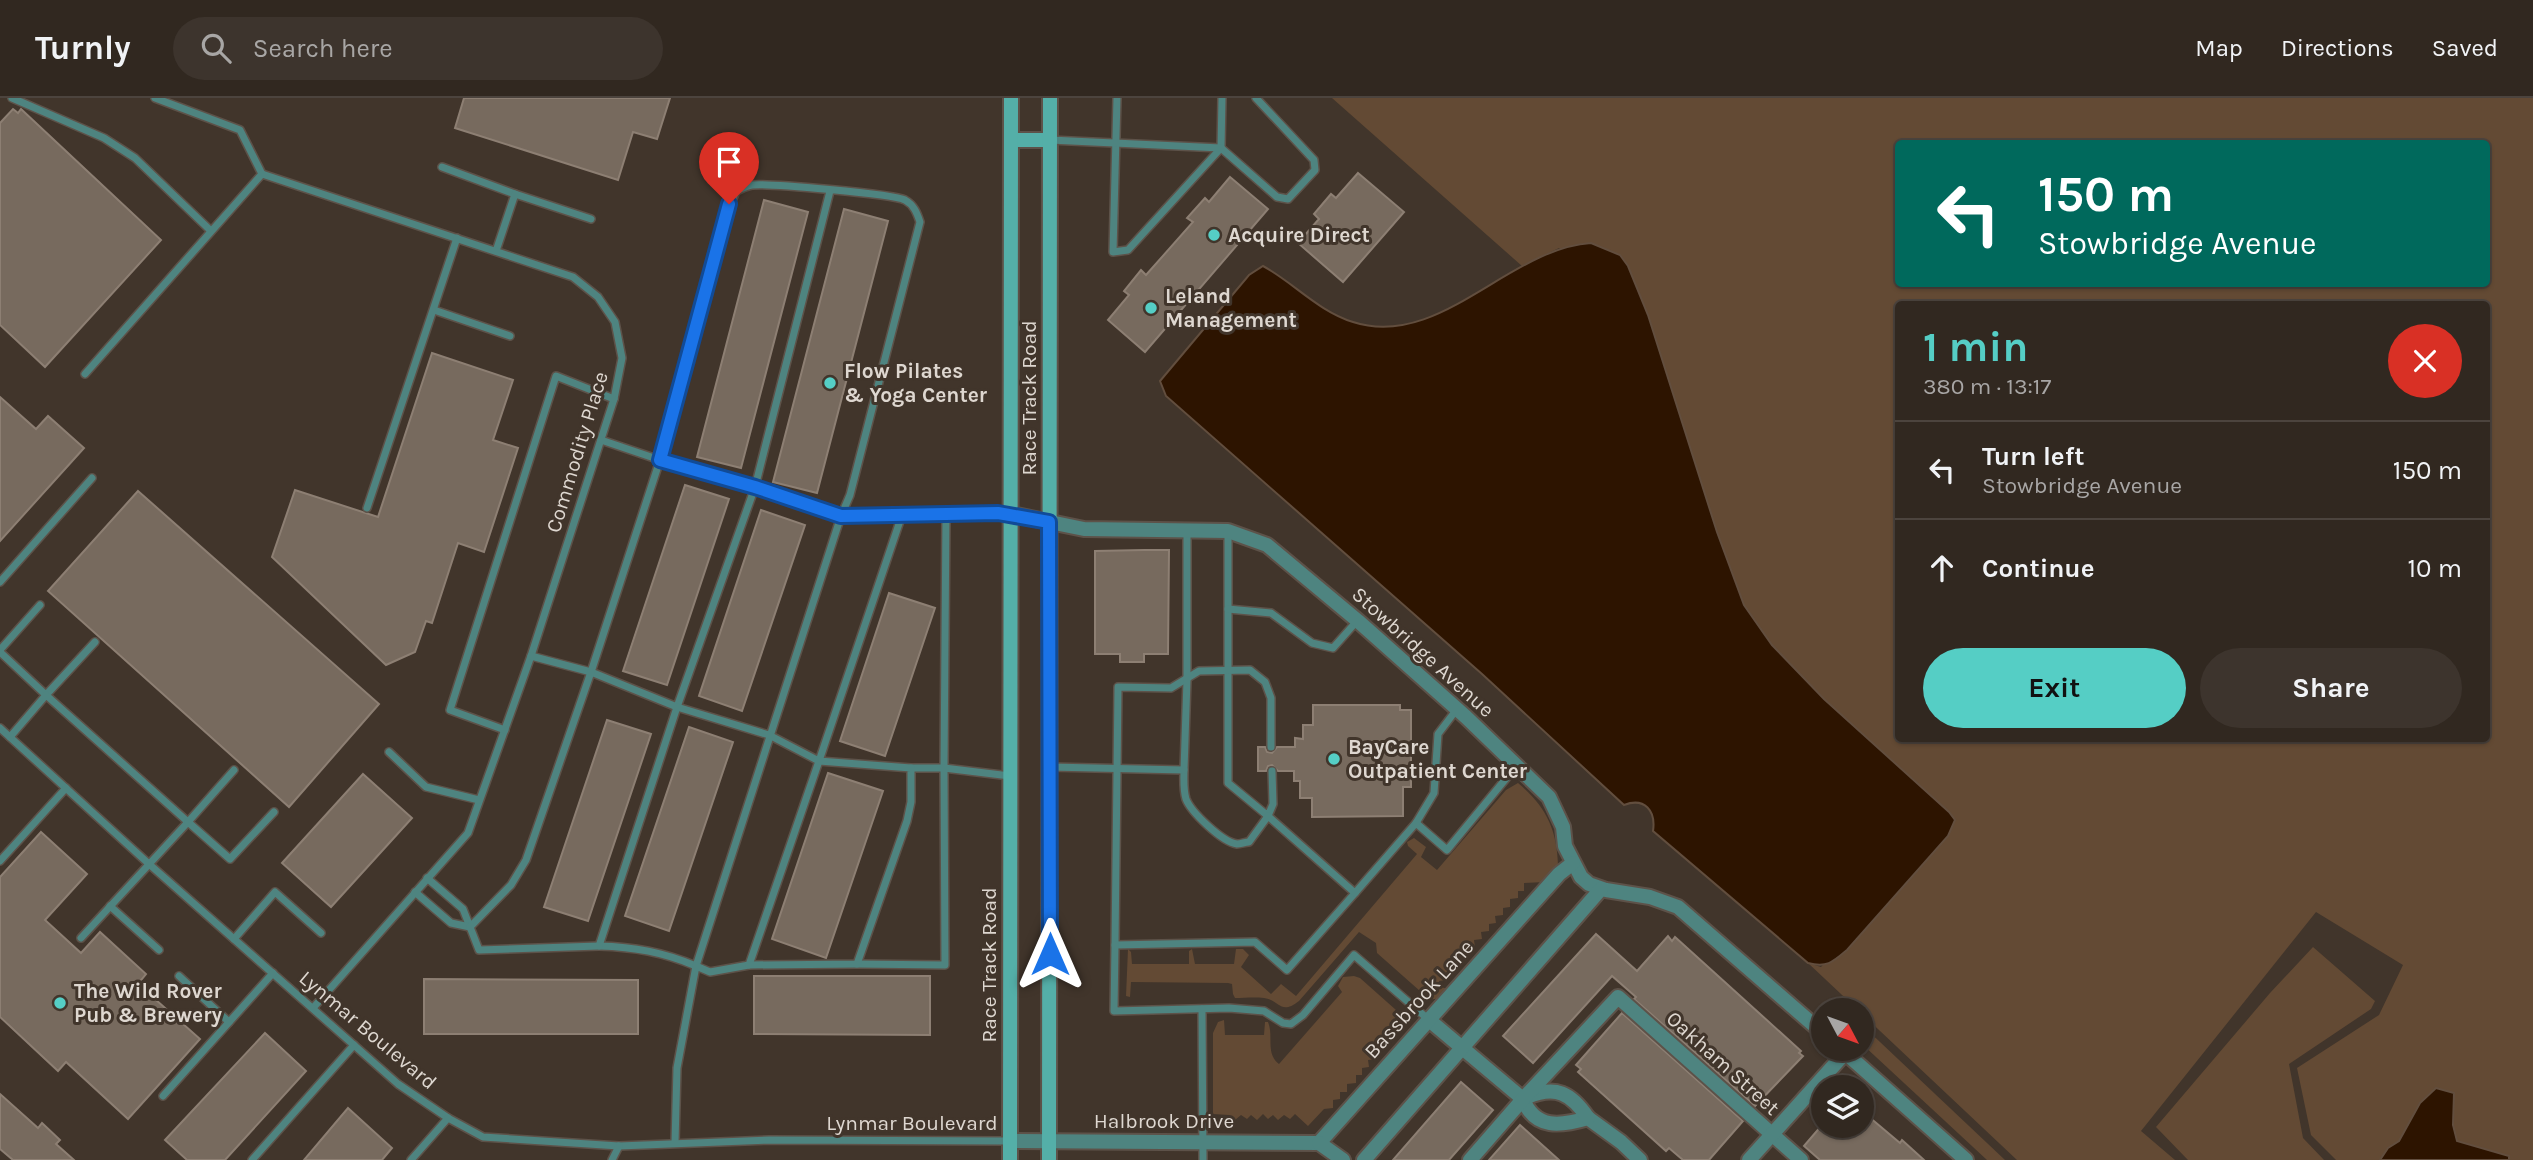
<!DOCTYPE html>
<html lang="en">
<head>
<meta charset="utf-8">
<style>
	:root { --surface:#312820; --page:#3d342d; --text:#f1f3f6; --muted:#a8a6a5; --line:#4c443e; --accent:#55cec5 }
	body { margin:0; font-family:Karla,sans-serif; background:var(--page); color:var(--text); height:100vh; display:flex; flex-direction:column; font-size:26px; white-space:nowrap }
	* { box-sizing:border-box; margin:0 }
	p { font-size:23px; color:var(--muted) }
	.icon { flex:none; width:38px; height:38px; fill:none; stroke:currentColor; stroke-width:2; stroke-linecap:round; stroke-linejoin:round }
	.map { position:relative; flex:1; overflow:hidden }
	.drawer { position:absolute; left:1895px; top:203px; width:595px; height:441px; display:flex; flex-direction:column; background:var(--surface); border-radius:7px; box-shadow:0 2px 5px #0004,0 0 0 2px var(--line) }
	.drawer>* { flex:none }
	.top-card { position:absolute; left:1895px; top:42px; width:595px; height:147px; border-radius:7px; box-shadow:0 2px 5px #0004,0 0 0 2px var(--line); background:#00695c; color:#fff; overflow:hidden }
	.needle { width:46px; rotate:131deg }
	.tools { position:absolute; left:1811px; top:900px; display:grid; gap:14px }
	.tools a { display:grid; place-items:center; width:63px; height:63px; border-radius:50%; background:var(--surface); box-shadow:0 2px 5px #0004,0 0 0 2px var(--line); font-size:35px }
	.pin { position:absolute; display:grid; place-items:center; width:60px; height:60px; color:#fff; margin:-72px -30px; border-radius:50% 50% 50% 0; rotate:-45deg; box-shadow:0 0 7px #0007 }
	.pin .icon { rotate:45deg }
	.me { position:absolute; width:77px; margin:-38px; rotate:0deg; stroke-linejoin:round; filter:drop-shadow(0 0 5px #0008) }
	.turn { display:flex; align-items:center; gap:24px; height:147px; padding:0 28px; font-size:32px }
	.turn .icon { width:91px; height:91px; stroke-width:2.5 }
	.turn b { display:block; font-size:49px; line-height:60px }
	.round { display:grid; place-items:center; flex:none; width:74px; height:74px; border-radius:37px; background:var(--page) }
	.headline { display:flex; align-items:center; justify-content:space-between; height:119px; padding:0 28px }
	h1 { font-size:42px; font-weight:700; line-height:52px; color:var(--accent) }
	.action { display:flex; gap:14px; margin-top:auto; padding:14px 28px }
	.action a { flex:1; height:80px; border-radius:42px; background:var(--accent); color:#111; font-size:28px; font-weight:700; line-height:80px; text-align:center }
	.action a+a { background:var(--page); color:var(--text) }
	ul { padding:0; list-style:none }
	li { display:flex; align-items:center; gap:21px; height:98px; padding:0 28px; border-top:2px solid var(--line) }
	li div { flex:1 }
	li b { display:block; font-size:26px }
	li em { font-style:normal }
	header { display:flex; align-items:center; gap:42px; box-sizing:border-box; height:98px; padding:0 35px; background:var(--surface); border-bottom:2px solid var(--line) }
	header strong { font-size:33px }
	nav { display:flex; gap:38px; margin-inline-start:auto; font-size:24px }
	.search { width:490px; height:63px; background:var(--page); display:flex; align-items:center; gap:18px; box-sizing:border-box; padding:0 24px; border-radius:38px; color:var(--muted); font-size:26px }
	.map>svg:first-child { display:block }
	.green { fill:#634a34; fill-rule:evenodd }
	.water { fill:#2d1400; stroke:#624e3e; stroke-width:2 }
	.building { fill:#776a5e; stroke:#8d7f73; stroke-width:2 }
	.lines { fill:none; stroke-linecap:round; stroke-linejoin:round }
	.lane-casing { stroke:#5d5249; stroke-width:10 }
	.street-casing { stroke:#5d5249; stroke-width:18 }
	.secondary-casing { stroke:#5d5249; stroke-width:18 }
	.lane { stroke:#4e8480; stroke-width:7 }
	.street { stroke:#4e8480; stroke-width:14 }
	.secondary { stroke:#54afa8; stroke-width:14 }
	.route-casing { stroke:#114b97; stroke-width:18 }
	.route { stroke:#1a73e8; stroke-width:12 }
	.poi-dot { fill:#55cec5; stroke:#41352b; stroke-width:2.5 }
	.labels { text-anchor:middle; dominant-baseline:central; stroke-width:6; stroke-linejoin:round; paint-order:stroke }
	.poi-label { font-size:21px; font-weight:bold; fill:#ded7d0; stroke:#41352b; text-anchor:start }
	.street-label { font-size:21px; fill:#ded7d0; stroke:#41352b }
</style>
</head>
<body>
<header>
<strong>Turnly</strong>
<div class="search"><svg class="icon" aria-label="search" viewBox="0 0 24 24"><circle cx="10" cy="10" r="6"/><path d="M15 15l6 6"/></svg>Search here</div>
<nav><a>Map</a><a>Directions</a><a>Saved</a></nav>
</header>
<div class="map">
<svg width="2533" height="1062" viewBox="0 0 2533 1062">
	<rect width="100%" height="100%" fill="#41352b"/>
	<g class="green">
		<path d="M1332,0H2533V1062H2509L2508,1058L2457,1043L2453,1027L2454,996L2420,1005L2399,1043L2388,1050L2380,1062H2336L2311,1037L2297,970L2379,917L2403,867L2316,814L2141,1033L2175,1062H2017L1862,916V912H1858L1808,865L1821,869L1955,722L1949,714L1824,601L1772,547L1744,507L1717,434L1648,217L1559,150L1522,168ZM1899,46H2487V186H1899ZM1899,206H2487V640H1899Z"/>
		<path d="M1518,685C1545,708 1557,730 1558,767L1545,784L1524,785V793H1518V800L1510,801V809L1503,810V817L1495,818L1496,825L1489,826V833L1481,834L1482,841L1474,842L1475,849L1468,850V857L1460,858V865L1453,866V874L1445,875L1446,882L1439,883L1440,889L1449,891C1445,899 1438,902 1429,901L1377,855L1376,845L1359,834L1299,903C1280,918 1280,902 1264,900C1254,899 1244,900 1235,900L1233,896L1232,886L1228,885L1131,884L1130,899L1126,898L1128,851L1131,854L1132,866H1189V853L1192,851L1195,866H1234L1236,851H1243L1249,857L1241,869L1271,896L1281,886L1296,898L1417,756L1408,748L1407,744L1414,740L1426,749L1421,759L1437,772L1506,692Z"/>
		<polygon points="2313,849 2375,903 2371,911 2289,966 2303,1040 2324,1062 2188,1062 2156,1029 2270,895"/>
		<path d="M1354,878L1360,880L1405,920L1390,938L1391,945H1384V952L1376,953L1377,961L1368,962L1369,969L1362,970V977H1356V985L1347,986V994H1340V1001L1333,1002V1010L1324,1011L1308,1028L1295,1016L1290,1021L1284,1017L1278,1022L1273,1017L1268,1021L1263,1016L1257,1022L1251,1017L1247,1021L1241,1017L1235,1022L1229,1017L1213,1016V935L1218,924L1224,922L1225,937H1264L1265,924H1268C1274,938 1265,955 1279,966L1342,894L1338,888L1343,879Z"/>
		<polygon points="1862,927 2005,1062 1987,1062 1862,946"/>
	</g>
	<g class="water">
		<path d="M1591,145L1620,157L1628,168L1648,217L1717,434L1744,507L1772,547L1824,601L1949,714L1955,722L1948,738L1847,852C1833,864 1827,870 1808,865L1653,733C1656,713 1645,699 1624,707L1482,576L1166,298L1160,283L1249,177L1263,168C1294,185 1318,213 1353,224C1439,252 1509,150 1591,145Z"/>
		<polygon points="2436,990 2454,995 2453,1027 2457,1043 2509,1058 2509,1062 2380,1062 2388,1050 2399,1043 2420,1005"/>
	</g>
	<g class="building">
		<polygon points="464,0 670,0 657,41 633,34 618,82 455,30"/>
		<polygon points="13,11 18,15 21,11 161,142 45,269 0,227 0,25"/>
		<polygon points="1358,75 1404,114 1343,184 1298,145 1319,121 1314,116 1331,96 1336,100"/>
		<polygon points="1230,79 1268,111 1145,254 1108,222 1129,197 1124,193 1141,172 1146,177 1193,124 1187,120 1205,100 1209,104"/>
		<polygon points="764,102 808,114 741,370 697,359"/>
		<polygon points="844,111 888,123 817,395 773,384"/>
		<polygon points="432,255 513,282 493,342 518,350 484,454 458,445 432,525 426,523 415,554 386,567 272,459 295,392 378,419"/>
		<polygon points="0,299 36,331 48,318 84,350 0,443"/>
		<polygon points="685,387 729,401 667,587 623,573"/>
		<polygon points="138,393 379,606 289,709 48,493"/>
		<polygon points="761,412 805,427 742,613 699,598"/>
		<polygon points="1144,452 1169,452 1168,556 1144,556 1144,564 1120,564 1120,556 1095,556 1095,453"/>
		<polygon points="889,495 935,510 885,658 840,643"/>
		<polygon points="1313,607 1400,607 1400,612 1411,612 1411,689 1403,689 1403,718 1312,719 1312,700 1300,700 1300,683 1294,683 1294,673 1278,673 1272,667 1268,668 1266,673 1258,673 1258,649 1265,649 1267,654 1272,655 1277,649 1295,649 1295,640 1303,641 1303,627 1313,627"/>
		<polygon points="607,622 651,636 588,823 544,809"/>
		<polygon points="689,629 733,644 669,833 625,818"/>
		<polygon points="828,675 883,693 826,860 772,841"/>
		<polygon points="363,676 412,720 331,809 282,765"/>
		<polygon points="41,734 87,776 45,822 81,855 100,834 146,876 138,886 200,941 128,1021 66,964 58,973 0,919 0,779"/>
		<polygon points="1596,836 1637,873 1668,838 1672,843 1675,839 1801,953 1799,955 1803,958 1755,1008 1634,901 1636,899 1612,878 1533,965 1503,938"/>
		<polygon points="754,878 930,878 930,937 754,936"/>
		<polygon points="424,881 638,882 638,936 424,936"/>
		<polygon points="1622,915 1743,1023 1709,1062 1683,1062 1669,1050 1666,1053 1578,974 1581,971 1576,967"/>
		<polygon points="265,935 306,973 225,1062 187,1062 165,1042"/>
		<polygon points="1461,984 1493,1012 1449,1062 1393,1062"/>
		<polygon points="0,996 38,1030 42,1025 60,1042 56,1046 74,1062 13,1062 0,1051"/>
		<polygon points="348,1010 392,1050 382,1062 304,1062"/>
		<polygon points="1862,1013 1900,1045 1902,1042 1924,1062 1820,1062 1804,1048 1822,1027 1862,1027"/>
		<polygon points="1520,1027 1559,1062 1489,1062"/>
	</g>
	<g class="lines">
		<g class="lane-casing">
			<g id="lane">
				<polyline points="12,0 104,40 135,60 210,132"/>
				<polyline points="155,0 240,32 262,76"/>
				<polyline points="1117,0 1113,154 1128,152 1221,50 1222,0"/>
				<polyline points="1050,42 1221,50 1277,99 1288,101 1315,72 1314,62 1256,0"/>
				<polyline points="442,69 515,96"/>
				<path d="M830,93L755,389L677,609L599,848C634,849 663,854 696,868L841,418L850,397L920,124C917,115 914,107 905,102C893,96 767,85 752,87C746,88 741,91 736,93L725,120L660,362L755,389L841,418L946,415L1010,416"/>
				<polyline points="496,153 515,96 591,121"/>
				<polyline points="434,212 510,238"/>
				<polyline points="85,276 262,76 573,179 598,199 615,224 622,260 614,301 531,558 468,735 313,910"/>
				<polyline points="367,410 457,140"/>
				<polyline points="1228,434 1228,685 1268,718 1273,706 1272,673"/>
				<polyline points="0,484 92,380"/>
				<polyline points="1228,511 1271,515 1312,545 1333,550 1357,523"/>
				<polyline points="0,552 40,507"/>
				<polyline points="0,554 46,597 95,544"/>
				<polyline points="531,558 591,574 677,609 769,637 819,663 749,867 710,874 696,868 677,970 675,1045"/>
				<polyline points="0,630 149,766 398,986 448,1020 483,1039 619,1048 769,1042 1010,1043"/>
				<polyline points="505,632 450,612 556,278 614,301"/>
				<polyline points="10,639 46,597 188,724 81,840"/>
				<polyline points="1271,649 1271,600 1265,584 1250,572 1199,573 1171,590 1118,589 1115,847 1255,844 1287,872 1355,795"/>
				<polyline points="389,654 426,689 479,702"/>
				<path d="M1050,669L1184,672C1184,681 1183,691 1186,701C1191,714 1222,744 1237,746C1241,746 1245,744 1249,744L1268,718L1355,795L1416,725L1447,752L1518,666"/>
				<polyline points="911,670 944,670 946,415"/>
				<polyline points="234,672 188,724 230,761 274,714"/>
				<polyline points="1184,672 1187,582 1187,432"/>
				<polyline points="1416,725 1434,695 1438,636 1457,611"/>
				<polyline points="0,763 66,690"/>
				<polyline points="427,780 463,811 479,852 599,848"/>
				<polyline points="415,794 451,825 470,829"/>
				<polyline points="110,808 159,852"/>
				<polyline points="470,829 511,787 526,762 591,574 660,362 601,342"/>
				<polyline points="234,841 275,794 321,835"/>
				<polyline points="1115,847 1114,913 1229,910 1264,913 1283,925 1291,926 1303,917 1354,857 1429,922"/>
				<polyline points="857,866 945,867 944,670 1010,678"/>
				<polyline points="749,867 857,866 907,723 911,704 911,670 819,663 902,417"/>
				<polyline points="179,878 229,924"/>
				<polyline points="1202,911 1203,1062"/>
				<polyline points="163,998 273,875"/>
				<polyline points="252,1062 354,947"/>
				<polyline points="411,1062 448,1020"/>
				<polyline points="612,1062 619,1048"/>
			</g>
		</g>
		<g class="street-casing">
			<g id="street">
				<polyline points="1011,416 1084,431 1228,433 1267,447 1358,523 1466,619 1549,699 1563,729 1565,748 1581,779 1589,786 1606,792 1650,799 1678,809 1824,936"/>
				<path d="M1429,922L1523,1001C1535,1032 1561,1028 1588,1020L1621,1044L1640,1062"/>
				<polyline points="1840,950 1966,1062"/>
				<path d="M1527,999C1556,987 1571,995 1588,1020"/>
				<polyline points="1010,1043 1319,1045"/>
				<polyline points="1319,1045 1559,776 1573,765"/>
				<polyline points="1319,1045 1343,1062"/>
				<polyline points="1364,1062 1601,791"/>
				<polyline points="1470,1062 1523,1001 1618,899 1801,1062"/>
				<polyline points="1749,1062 1845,955"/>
			</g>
		</g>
		<g class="secondary-casing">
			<g id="secondary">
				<polyline points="1011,42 1050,42"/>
				<polyline points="1010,1062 1011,0"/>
				<polyline points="1049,1062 1050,0"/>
			</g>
		</g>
		<use href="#lane" class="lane"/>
		<use href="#street" class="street"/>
		<use href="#secondary" class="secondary"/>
	</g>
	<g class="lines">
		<g class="route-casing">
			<polyline id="route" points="729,106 660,362 755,389 841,418 998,415 1049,424 1050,856"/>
		</g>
		<use href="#route" class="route"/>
	</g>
	<g class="poi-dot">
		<circle cx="1214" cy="137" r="7"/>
		<circle cx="1151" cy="210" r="7"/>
		<circle cx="830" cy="285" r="7"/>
		<circle cx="1334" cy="661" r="7"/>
		<circle cx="60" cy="905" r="7"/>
	</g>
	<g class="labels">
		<g class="poi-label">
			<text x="1228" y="137">Acquire Direct</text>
			<text x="1165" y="198">Leland<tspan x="1165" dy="24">Management</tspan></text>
			<text x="844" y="273">Flow Pilates<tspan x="844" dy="24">&amp; Yoga Center</tspan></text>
			<text x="1348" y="649">BayCare<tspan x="1348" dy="24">Outpatient Center</tspan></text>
			<text x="74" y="893">The Wild Rover<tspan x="74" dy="24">Pub &amp; Brewery</tspan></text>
		</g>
		<g class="street-label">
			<text transform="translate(1029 300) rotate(-90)">Race Track Road</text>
			<text transform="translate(577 354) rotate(-73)">Commodity Place</text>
			<text transform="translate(1423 554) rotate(42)">Stowbridge Avenue</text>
			<text transform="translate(989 867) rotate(-90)">Race Track Road</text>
			<text transform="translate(1419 901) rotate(-48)">Bassbrook Lane</text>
			<text transform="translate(368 932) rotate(40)">Lynmar Boulevard</text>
			<text transform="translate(1723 965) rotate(42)">Oakham Street</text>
			<text x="1164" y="1023">Halbrook Drive</text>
			<text x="912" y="1025">Lynmar Boulevard</text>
		</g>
	</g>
</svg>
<div class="tools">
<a><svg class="needle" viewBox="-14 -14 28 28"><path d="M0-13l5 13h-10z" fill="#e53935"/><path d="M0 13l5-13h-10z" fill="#a8a6a5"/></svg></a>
<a><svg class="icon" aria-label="layers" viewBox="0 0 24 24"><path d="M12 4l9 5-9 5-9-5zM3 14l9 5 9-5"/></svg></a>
</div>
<div class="pin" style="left:729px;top:106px;background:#d93025"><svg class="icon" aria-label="arrive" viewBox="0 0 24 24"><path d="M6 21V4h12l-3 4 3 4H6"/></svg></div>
<svg class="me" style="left:1050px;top:856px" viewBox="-20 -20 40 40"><path d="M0-17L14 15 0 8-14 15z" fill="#1a73e8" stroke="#fff" stroke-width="4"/></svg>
<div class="top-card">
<div class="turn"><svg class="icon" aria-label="left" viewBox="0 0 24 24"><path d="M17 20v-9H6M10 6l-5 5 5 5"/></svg><div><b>150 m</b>Stowbridge Avenue</div></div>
</div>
<section class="drawer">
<div class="headline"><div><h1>1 min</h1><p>380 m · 13:17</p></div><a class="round" style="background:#d93025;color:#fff"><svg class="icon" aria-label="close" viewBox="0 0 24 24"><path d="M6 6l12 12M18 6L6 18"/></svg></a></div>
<ul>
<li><svg class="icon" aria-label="left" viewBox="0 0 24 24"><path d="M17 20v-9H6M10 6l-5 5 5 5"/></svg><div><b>Turn left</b><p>Stowbridge Avenue</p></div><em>150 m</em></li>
<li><svg class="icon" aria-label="ahead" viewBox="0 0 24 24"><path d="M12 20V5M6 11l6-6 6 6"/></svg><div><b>Continue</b></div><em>10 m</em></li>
</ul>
<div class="action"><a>Exit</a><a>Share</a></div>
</section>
</div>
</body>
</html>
